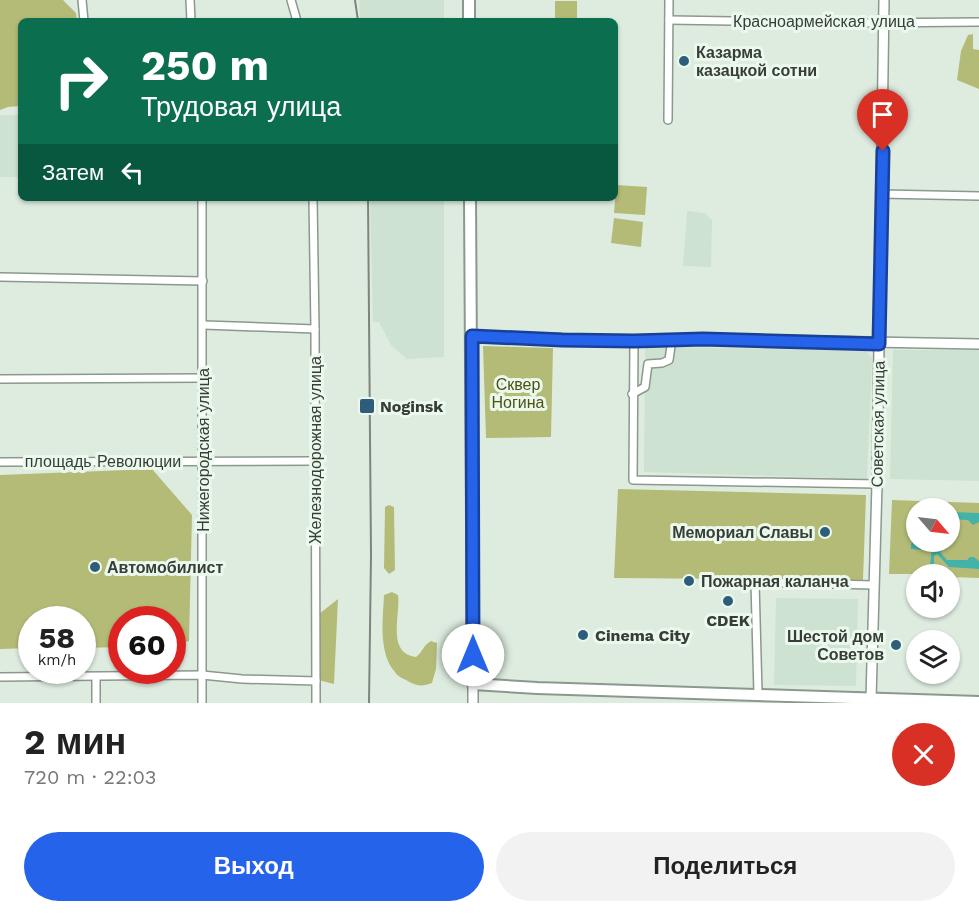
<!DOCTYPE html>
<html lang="ru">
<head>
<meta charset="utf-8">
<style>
	:root { --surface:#fff; --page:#f2f2f2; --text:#222; --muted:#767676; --accent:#2563eb }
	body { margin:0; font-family:"Work Sans",sans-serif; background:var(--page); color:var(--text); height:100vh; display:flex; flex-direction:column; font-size:22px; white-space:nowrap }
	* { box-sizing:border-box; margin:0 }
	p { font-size:20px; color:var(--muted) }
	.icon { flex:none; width:33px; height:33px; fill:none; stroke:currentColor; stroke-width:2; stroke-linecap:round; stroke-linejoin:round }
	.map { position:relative; height:703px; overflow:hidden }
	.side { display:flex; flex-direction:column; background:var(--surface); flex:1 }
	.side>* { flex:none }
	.top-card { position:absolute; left:18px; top:18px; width:600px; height:183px; border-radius:9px; box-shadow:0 2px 4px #0004; background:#0b6e4f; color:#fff; overflow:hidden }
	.needle { width:39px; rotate:118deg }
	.fabs { position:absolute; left:906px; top:498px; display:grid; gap:12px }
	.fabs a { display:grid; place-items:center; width:54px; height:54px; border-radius:50%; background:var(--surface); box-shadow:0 2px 4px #0004; font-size:30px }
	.speed { position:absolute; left:18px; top:606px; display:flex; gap:12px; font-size:30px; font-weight:700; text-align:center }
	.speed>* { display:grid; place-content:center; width:78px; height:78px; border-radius:50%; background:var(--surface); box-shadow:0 2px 4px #0004; line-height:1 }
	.speed small { font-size:15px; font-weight:400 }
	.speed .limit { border:9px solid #d22; background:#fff; color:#111 }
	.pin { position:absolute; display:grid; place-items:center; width:51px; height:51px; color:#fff; margin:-62px -26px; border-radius:50% 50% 50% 0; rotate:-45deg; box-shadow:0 0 6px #0007 }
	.pin .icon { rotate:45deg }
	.me { position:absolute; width:66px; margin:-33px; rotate:0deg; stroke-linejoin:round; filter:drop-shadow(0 0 4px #0008) }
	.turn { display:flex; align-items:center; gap:21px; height:126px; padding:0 24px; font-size:27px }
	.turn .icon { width:78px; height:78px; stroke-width:2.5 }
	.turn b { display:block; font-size:42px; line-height:51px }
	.then { display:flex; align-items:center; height:57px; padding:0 24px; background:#0003; gap:12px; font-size:22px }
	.round { display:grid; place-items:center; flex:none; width:63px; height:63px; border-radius:32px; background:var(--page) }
	.headline { display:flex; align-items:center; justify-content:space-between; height:102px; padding:0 24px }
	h1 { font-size:36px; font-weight:700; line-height:45px }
	.cta { display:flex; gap:12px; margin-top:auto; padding:12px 24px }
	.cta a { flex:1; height:69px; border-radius:36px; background:var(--accent); color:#fff; font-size:24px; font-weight:700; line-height:69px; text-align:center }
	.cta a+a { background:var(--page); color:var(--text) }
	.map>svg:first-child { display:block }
	.built { fill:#cee2d1 }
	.green { fill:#b4bb77; fill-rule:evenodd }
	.water { fill:#43b3a9 }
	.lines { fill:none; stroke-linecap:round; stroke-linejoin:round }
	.street-casing { stroke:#8b988d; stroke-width:10 }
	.secondary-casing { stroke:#8b988d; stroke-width:12 }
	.primary-casing { stroke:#8b988d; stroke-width:14 }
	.street { stroke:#fff; stroke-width:7 }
	.secondary { stroke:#fff; stroke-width:9 }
	.primary { stroke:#fff; stroke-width:10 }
	.rail { stroke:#7d857d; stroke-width:2 }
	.route-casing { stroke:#184099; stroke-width:15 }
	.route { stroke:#2563eb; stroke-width:10 }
	.poi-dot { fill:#2e5c7b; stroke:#ebf9ed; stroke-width:2 }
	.labels { text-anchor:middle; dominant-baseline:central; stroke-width:6; stroke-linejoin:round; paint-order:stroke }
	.street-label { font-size:16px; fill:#383d38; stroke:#ebf9ed }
	.poi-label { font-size:16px; font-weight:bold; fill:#383d38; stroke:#ebf9ed; text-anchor:start }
	.park-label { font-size:16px; fill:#4d5116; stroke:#ebf9ed }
</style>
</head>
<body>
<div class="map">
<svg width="979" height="703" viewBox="0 0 979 703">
	<rect width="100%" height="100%" fill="#deece0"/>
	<g class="built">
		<polygon points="359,0 444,0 444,21 360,21"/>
		<rect x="0" y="115" width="21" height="62"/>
		<polygon points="370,198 444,198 444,357 407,359 391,345 379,322 373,322"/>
		<polygon points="687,211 704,213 712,220 711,267 683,266"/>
		<polygon points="678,347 866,351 872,358 867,479 644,472 645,348"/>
		<polygon points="893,350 979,350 979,481 890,479"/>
		<polygon points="776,598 858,599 856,686 774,685"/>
	</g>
	<g class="green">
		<polygon points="0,0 63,0 76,13 77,21 21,21 21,106 8,107 0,110"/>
		<rect x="555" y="1" width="22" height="20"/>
		<polygon points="973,34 973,49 979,50 979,89 957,80 961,51 968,35"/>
		<polygon points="616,185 647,187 645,215 614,213"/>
		<polygon points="614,218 643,222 641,247 611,243"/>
		<polygon points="483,346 553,348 551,437 486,438"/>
		<polygon points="152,469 192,515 189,641 173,646 172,620 122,620 121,647 83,648 82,620 32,620 31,648 0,649 0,475"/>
		<polygon points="618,489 866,495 863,580 614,578"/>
		<path d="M892,500L979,503V578L950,577V574H889ZM916,508H950V542H916Z"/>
		<polygon points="389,505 394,507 395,570 389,574 384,568 385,507"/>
		<path d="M392,592L398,595C401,614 386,653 416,657C423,652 423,645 431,641L437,643L436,669L432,683C422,687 415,686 406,680C402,678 397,676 395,672C378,653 383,618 384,595Z"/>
		<polygon points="338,599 334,684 318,680 319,614"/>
	</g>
	<g class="water">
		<polygon points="951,512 979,513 979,522 973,525 968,520 950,519"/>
		<polygon points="911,527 916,527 916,542 935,542 930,545 927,550 911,549 911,544 916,538 915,534 911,532"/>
		<polygon points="950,531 953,537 952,544 940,552 947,560 967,560 970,557 974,557 979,561 979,569 949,567 937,554 934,556 934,565 930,565 932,549 938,547 939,542 950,542"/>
	</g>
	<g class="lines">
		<g class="street-casing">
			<g id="street">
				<polyline points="82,0 84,21"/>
				<polyline points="190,0 191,21"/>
				<polyline points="291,0 297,21"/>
				<polyline points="669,20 860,23 979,22"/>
				<polyline points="668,120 669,0"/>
				<polyline points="882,194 979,196"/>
				<polyline points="313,198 315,329 316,703"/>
				<polyline points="0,277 203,281"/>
				<polyline points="204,325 315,329"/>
				<polyline points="634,341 633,480 877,484"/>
				<polyline points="0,379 203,378"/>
				<polyline points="632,394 645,387 648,364 662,363 669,360 672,339"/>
				<polyline points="0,462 315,461"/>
				<polyline points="0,677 202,675 242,679 316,681"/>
				<polyline points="96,677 96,703"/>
				<polyline points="758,694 755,582 873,585"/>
				<polyline points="202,703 202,198"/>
			</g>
		</g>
		<g class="secondary-casing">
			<g id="secondary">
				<polyline points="472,336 634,341 703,339 979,344"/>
				<polyline points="871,699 877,484 884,0"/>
				<polyline points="473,703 473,684"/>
			</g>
		</g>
		<g class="primary-casing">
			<g id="primary">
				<polyline points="469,0 469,21"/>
				<polyline points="470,198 473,684 537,688 979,702"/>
			</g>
		</g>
		<use href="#street" class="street"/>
		<use href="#secondary" class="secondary"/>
		<use href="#primary" class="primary"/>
		<g class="rail">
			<polyline points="355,0 358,21"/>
			<polyline points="368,198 371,555 369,703"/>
		</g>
	</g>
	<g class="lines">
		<g class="route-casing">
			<polyline id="route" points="473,655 472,336 562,340 634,341 703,339 879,344 883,151"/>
		</g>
		<use href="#route" class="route"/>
	</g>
	<g class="poi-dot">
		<circle cx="684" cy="61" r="6"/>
		<rect x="359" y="398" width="16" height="16" rx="3"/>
		<circle cx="825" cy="532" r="6"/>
		<circle cx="95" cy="567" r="6"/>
		<circle cx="689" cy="581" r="6"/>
		<circle cx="728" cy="601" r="6"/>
		<circle cx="583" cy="635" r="6"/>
		<circle cx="896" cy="645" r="6"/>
	</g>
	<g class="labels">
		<g class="street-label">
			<text x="824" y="21">Красноармейская улица</text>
			<text transform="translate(878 424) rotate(-89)">Советская улица</text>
			<text transform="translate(203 450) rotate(-90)">Нижегородская улица</text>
			<text transform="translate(315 450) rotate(-90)">Железнодорожная улица</text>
			<text x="103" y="461">площадь Революции</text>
		</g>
		<g class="poi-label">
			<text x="696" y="52">Казарма<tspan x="696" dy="18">казацкой сотни</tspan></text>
			<text x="380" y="406">Noginsk</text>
			<text x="813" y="532" text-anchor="end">Мемориал Славы</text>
			<text x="107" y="567">Автомобилист</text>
			<text x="701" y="581">Пожарная каланча</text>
			<text x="728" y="620" text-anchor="middle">CDEK</text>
			<text x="595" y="635">Cinema City</text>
			<text x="884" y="636" text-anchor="end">Шестой дом<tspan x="884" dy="18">Советов</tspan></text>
		</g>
		<g class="park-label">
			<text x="518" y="384">Сквер<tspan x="518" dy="18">Ногина</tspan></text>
		</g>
	</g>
</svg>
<div class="fabs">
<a><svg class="needle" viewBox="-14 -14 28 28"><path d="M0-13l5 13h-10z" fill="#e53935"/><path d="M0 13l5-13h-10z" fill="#767676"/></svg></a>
<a><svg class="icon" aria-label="sound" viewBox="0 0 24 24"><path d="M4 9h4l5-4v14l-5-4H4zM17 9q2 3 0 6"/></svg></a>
<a><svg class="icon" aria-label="layers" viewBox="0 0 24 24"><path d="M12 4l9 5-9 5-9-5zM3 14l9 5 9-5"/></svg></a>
</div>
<div class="speed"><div>58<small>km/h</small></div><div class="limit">60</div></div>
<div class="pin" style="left:883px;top:151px;background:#d93025"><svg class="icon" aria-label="arrive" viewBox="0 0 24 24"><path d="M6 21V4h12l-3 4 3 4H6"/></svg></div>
<svg class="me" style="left:473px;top:655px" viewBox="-20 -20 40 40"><circle r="19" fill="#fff"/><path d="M0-13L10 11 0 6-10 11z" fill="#2563eb"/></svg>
<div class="top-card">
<div class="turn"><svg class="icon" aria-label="right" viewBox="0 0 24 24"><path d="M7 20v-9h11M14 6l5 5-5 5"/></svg><div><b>250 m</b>Трудовая улица</div></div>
<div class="then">Затем<svg class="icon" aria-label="left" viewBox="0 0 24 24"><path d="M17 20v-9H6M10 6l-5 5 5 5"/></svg></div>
</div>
</div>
<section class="side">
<div class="headline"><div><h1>2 мин</h1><p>720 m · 22:03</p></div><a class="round" style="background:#d93025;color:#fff"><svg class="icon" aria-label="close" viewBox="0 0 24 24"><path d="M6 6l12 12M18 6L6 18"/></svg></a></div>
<div class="cta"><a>Выход</a><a>Поделиться</a></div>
</section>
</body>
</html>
